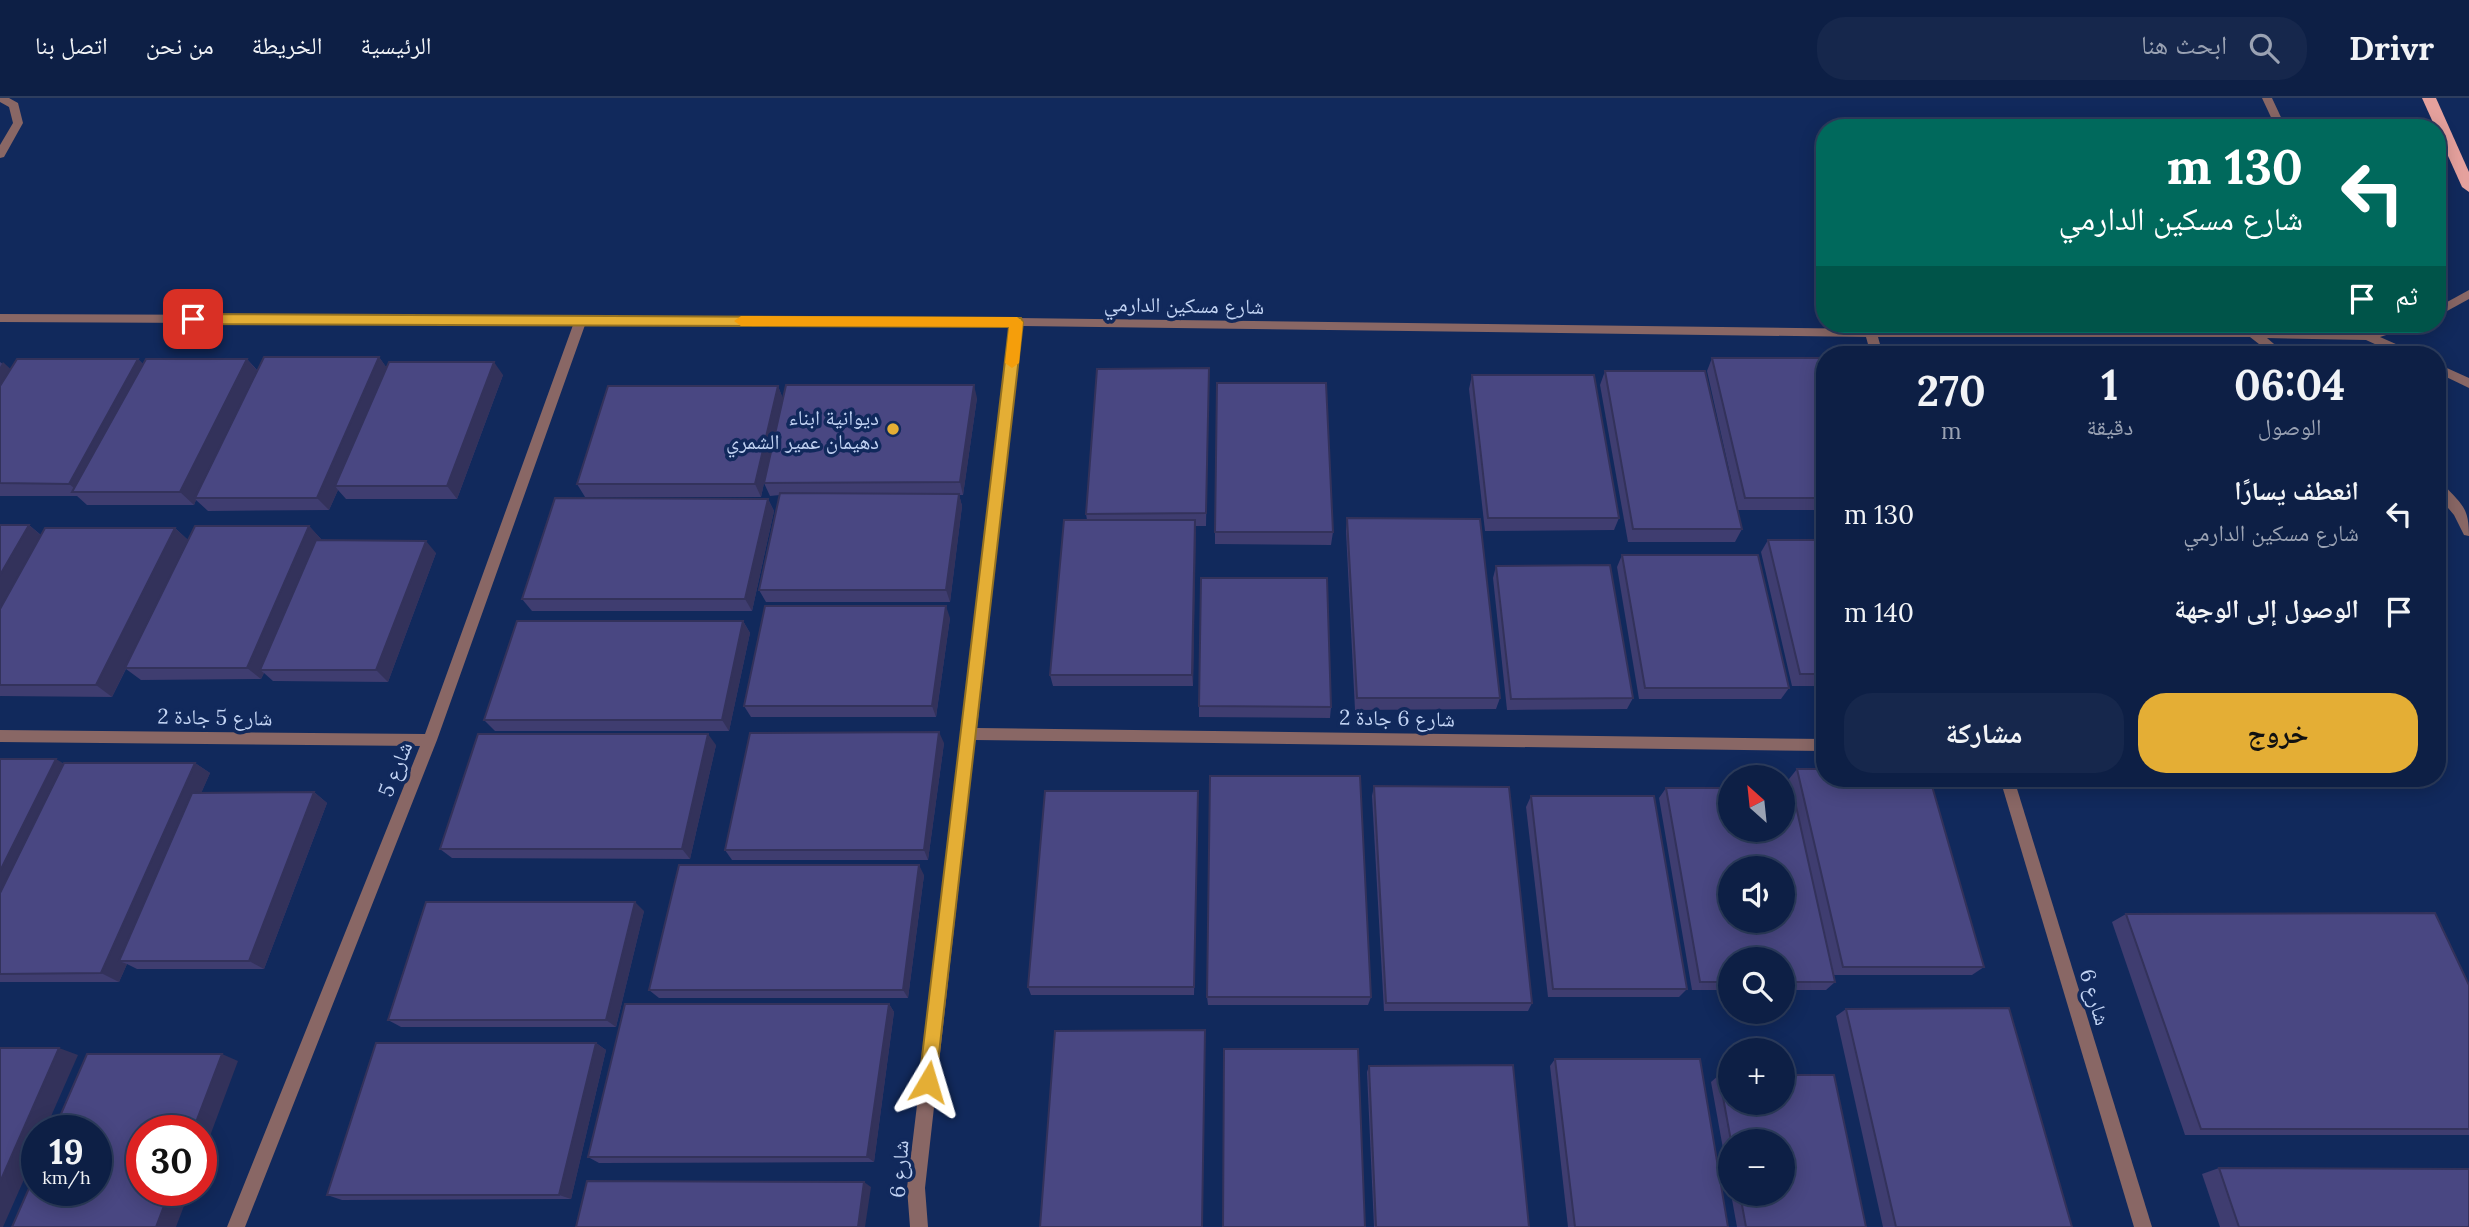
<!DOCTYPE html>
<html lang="ar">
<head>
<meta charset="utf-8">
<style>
	:root { --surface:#0d1f45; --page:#16274c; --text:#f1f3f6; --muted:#9aa2b3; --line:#2d3d5e; --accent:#e4ae35 }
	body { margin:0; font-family:Lora,"Noto Naskh Arabic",serif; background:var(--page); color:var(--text); direction:rtl; height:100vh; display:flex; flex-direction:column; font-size:26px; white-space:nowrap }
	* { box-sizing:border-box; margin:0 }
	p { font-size:23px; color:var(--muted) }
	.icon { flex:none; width:38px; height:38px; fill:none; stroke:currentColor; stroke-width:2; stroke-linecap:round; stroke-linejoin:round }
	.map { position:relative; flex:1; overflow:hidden; direction:ltr }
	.details { position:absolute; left:1816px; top:248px; width:630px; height:441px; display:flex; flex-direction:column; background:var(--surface); border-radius:28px; box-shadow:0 4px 18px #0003,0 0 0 2px var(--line); direction:rtl }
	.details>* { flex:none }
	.hud { position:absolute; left:1816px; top:21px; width:630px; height:214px; border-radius:28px; box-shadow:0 4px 18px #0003,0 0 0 2px var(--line); direction:rtl; background:#00695c; color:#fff; overflow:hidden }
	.needle { width:46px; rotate:333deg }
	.controls { position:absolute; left:1718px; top:667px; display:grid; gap:14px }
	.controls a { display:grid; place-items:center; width:77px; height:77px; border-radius:50%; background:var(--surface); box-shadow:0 4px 18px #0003,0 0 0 2px var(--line); font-size:35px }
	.speed { position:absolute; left:21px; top:1017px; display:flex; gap:14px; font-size:35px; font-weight:700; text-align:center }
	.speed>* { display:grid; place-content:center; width:91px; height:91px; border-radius:50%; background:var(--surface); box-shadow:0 4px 18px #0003,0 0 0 2px var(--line); line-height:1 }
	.speed small { font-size:18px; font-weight:400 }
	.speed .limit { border:10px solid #d22; background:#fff; color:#111 }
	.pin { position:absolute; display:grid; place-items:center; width:60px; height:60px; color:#fff; margin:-30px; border-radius:14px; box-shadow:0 4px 10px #0006 }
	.me { position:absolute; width:77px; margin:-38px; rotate:7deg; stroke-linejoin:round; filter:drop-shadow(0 0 5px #0008) }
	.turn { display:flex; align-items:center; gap:24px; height:147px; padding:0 28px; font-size:32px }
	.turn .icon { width:91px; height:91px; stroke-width:2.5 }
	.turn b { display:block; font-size:49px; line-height:60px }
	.then { display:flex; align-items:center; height:66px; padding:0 28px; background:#0003; gap:14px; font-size:26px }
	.eta { display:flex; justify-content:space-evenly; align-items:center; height:119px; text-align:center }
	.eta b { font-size:42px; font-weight:700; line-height:49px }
	.action { display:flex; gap:14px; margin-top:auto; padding:14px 28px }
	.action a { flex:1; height:80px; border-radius:28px; background:var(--accent); color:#111; font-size:28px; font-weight:700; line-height:80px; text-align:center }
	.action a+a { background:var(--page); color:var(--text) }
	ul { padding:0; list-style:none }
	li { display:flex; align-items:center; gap:21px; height:98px; padding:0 28px }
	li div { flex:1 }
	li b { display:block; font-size:26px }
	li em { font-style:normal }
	header { display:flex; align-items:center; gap:42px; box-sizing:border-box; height:98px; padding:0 35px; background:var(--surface); border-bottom:2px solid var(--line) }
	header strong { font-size:33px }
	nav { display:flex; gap:38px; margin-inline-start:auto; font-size:24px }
	.search { width:490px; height:63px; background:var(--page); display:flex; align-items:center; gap:18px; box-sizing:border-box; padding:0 24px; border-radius:28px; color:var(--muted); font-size:26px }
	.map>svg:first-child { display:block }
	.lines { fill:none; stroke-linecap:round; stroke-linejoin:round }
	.lane { fill:#896765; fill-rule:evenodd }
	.street { fill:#896765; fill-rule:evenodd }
	.primary { fill:#e5a19d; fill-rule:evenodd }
	.wall { fill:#3f3d70 }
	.shaded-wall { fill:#33325b }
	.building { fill:#494782; stroke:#33325b; stroke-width:2; fill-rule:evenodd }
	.route { fill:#e4ae35; stroke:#947122; stroke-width:2 }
	.slow { fill:#f59e0b }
	.poi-dot { fill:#e4ae35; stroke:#11295c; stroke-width:2.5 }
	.labels { text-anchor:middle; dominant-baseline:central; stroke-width:7; stroke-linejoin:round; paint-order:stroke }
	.street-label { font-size:21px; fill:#c2d3f3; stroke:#11295c }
	.poi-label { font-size:21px; fill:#c2d3f3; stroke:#11295c; text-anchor:end }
</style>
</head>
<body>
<header>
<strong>Drivr</strong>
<div class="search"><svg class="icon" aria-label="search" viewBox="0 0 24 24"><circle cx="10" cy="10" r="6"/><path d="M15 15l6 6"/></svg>ابحث هنا</div>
<nav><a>الرئيسية</a><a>الخريطة</a><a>من نحن</a><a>اتصل بنا</a></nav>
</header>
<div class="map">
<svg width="2469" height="1129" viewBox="0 0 2469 1129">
	<rect width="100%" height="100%" fill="#11295c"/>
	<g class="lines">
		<polygon class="lane" points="0,0 9,0 18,5 23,25 4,59 0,60 0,47 13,25 9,9 0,4"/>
		<g class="street">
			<polygon points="2262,0 2272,0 2286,30 2276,30"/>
			<polygon points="2469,192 2469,201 2438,218 2438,209"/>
			<polygon points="0,216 1017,220 1871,231 2251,231 2256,229 2261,231 2367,234 2393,226 2413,226 2411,229 2380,239 2414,254 2416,257 2399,257 2366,242 2267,240 2287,257 2273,257 2250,239 1878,239 1883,257 1871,257 1866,239 1022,228 977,630 1825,641 1825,653 975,642 925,1090 928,1129 910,1129 907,1090 1011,228 585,227 437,642 245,1129 227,1129 420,648 0,644 0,632 425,636 573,227 0,224"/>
			<polygon points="2438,266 2469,280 2469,290 2438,275"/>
			<path d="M2438,385L2443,386C2462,407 2469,409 2469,438L2464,437L2454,417L2438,398Z"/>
			<polygon points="2000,681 2014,681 2152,1129 2134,1129"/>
		</g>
		<polygon class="primary" points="2422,0 2436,0 2469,74 2469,94 2462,89"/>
	</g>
	<g class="wall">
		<polygon points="379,259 386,269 503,277 457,401 346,401 338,392 329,412 208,413 196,402 194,407 87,407 77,398 0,398 0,264 10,271 138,261 143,266 247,261 258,273"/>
		<polygon points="1712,260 1825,260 1825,412 1738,412 1707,273"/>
		<polygon points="1209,270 1206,428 1195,428 1193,588 1053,588 1050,577 1087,422 1086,416"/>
		<polygon points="1605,273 1742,431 1735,444 1628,444 1600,287"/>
		<polygon points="1472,277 1619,420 1614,432 1485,433 1469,291"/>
		<polygon points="778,288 783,301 977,300 963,397 959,397 962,408 950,504 766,504 759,492 780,397 770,398 764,385 761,399 585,399 577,386"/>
		<polygon points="768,401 774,413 752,513 532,513 522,501"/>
		<polygon points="1347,420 1500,600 1496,611 1355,612 1346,433"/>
		<polygon points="0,427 29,427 41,437 175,430 188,442 309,428 321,441 321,442 436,455 388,584 273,583 264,575 261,581 141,582 126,571 112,599 0,598"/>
		<polygon points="1215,434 1333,434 1331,447 1215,446"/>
		<polygon points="1768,442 1825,442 1825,588 1792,588 1761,454"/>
		<polygon points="1622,457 1789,590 1781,601 1639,601 1617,469"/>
		<polygon points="1496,468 1633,600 1627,611 1507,612 1493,480"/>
		<polygon points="950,520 936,619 751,619 744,608"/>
		<polygon points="743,523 750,535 729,633 495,633 484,622"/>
		<polygon points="1199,608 1331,609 1330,620 1199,619"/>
		<polygon points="944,645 928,762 732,762 725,752"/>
		<polygon points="716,647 690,761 452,760 440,751"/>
		<polygon points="0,661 64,666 195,665 210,675 201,695 314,694 327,705 264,871 137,871 127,866 119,884 0,884"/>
		<polygon points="1797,671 1984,869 1972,877 1834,877 1835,884 1826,892 1783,892 1783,861 1731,861 1731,892 1692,892 1659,700 1666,690 1791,690 1789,681"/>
		<polygon points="1374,688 1532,905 1528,913 1384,913 1372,698"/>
		<polygon points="1531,698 1687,891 1679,899 1548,899 1526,709"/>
		<polygon points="1198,703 1194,897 1031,897 1028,889"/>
		<polygon points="924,777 908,900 659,900 649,892"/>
		<polygon points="644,813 616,929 401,929 388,922"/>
		<polygon points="2126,816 2469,887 2469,1037 2185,1037 2112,824"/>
		<polygon points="1207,899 1371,899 1368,907 1208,907"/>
		<polygon points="889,906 894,914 874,1064 599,1065 588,1059"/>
		<polygon points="1846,911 2072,1129 1883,1129 1836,918"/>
		<polygon points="596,945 606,952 571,1101 342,1102 327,1097"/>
		<polygon points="1555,961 1728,1129 1568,1129 1550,968"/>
		<polygon points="1369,968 1529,1129 1374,1129 1367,974"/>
		<polygon points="1719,977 1866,1129 1737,1129 1731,1096 1783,1096 1731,1043 1731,1095 1711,984"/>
		<polygon points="2219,1070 2469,1129 2220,1129 2202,1076"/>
	</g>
	<g class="shaded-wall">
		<polygon points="379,259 389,273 335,388 338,392 329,412 317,400"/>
		<polygon points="138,261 152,275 79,394 69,386"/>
		<polygon points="247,261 259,275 195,400 196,402 194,407 180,394"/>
		<polygon points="3,264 18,278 0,306 0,269"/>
		<polygon points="494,264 503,277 457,401 447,388"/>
		<polygon points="974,287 977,300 963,397 960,384"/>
		<polygon points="778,288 783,301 761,399 755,386"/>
		<polygon points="959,396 962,408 950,504 946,492"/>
		<polygon points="768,401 774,413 752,513 745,501"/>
		<polygon points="1195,422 1196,435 1193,588 1192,577"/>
		<polygon points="29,427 44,440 0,519 0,477"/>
		<polygon points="309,428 321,441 265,572 260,572 264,575 261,581 247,570"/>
		<polygon points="175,430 189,443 112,599 96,587"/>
		<polygon points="426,443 436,455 388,584 376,572"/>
		<polygon points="946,508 950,520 936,619 932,608"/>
		<polygon points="743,523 750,535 729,633 722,622"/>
		<polygon points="939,634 944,645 928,762 924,752"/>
		<polygon points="708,636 716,647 690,761 682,751"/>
		<polygon points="56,661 73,671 0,820 0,773"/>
		<polygon points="195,665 210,675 128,863 119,863 127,866 119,884 101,875"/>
		<polygon points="1198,693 1198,703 1194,897 1194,889"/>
		<polygon points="314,694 327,705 264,871 249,863"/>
		<polygon points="919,767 924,777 908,900 903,892"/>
		<polygon points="635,804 644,813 616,929 606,922"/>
		<polygon points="889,906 894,914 874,1064 867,1059"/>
		<polygon points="596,945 606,952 571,1101 559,1097"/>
		<polygon points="59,950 78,957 45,1032 37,1032 37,1052 3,1129 0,1129 0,1084"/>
		<polygon points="222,956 238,963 201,1062 201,1032 193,1032"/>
		<polygon points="864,1084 871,1089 865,1129 858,1129"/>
		<polygon points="170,1092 190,1092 176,1129 156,1129"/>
	</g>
	<g class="building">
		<polygon points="264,259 379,259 317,400 195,400"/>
		<polygon points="1712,260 1825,260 1825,400 1745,400"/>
		<polygon points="17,261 138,261 69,386 0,385 0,288"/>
		<polygon points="146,261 247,261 180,394 72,394"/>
		<polygon points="389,264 494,264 447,388 335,388"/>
		<polygon points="1209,270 1206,415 1086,416 1097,271"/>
		<polygon points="1605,273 1705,273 1742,431 1633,431"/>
		<polygon points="1472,277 1594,277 1619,420 1488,420"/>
		<polygon points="1217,285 1326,285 1333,434 1215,434"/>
		<polygon points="786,287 974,287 960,384 764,385"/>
		<polygon points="608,288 778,288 755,386 577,386"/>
		<polygon points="780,395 959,396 946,492 759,492"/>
		<polygon points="555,400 768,401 745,501 522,501"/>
		<polygon points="1347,420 1480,421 1500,600 1357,600"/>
		<polygon points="1064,422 1195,422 1192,577 1050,577"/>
		<polygon points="0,427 29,427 0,477"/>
		<polygon points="195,428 309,428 247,570 125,570"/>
		<polygon points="45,430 175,430 96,587 0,587 0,511"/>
		<polygon points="316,442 426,443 376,572 260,572"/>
		<polygon points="1768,442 1825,442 1825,576 1800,576"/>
		<polygon points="1622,457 1758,457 1789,590 1645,590"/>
		<polygon points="1610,467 1633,600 1511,601 1496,468"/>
		<polygon points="1201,480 1327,480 1331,609 1199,608"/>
		<polygon points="765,508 946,508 932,608 744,608"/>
		<polygon points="517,523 743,523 722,622 484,622"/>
		<polygon points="939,634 924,752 725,752 750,635"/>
		<polygon points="478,636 708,636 682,751 440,751"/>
		<polygon points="0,661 56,661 0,773"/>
		<polygon points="64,665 195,665 101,875 0,876 0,795"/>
		<polygon points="1797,671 1825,671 1825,681 1930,681 1984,869 1843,869"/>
		<polygon points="1210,678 1360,678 1371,899 1207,899"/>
		<polygon points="1374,688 1509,689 1532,905 1386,905"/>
		<path d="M1666,690H1731V732H1783V690H1792L1835,884H1783V861H1731V884H1700ZM1731,770H1783V822H1731Z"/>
		<polygon points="1045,693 1198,693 1194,889 1028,889"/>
		<polygon points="314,694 249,863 119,863 192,695"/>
		<polygon points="1531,698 1654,698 1687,891 1553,891"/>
		<polygon points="679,767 919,767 903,892 649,892"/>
		<polygon points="426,804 635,804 606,922 388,922"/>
		<polygon points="2435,815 2469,887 2469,1031 2201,1031 2126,816"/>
		<polygon points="625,906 889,906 867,1059 588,1059"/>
		<polygon points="2009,910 2072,1129 1896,1129 1846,911"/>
		<polygon points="1205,932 1202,1129 1040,1129 1055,933"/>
		<polygon points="376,945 596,945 559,1097 327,1097"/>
		<polygon points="0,950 59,950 0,1084"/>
		<polygon points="1224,951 1358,951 1365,1129 1223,1129"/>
		<polygon points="87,956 222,956 193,1032 142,1032 142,1092 170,1092 156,1129 12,1129 37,1072 37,1092 96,1092 96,1032 54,1032"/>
		<polygon points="1555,961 1700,961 1728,1129 1575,1129"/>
		<polygon points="1513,967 1529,1129 1376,1129 1369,968"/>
		<polygon points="1719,977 1731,977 1731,1004 1783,1004 1783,977 1834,977 1866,1129 1746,1129 1740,1096 1783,1096 1783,1043 1731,1043"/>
		<polygon points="2219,1070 2469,1071 2469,1129 2239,1129"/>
		<polygon points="587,1083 864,1084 858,1129 576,1129"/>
	</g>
	<polygon class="route" points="193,216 1021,220 1023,224 935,990 928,993 922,990 919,984 1009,229 193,226 187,221"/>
	<polygon class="slow" points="741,218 1017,219 1023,224 1019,265 1012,270 1005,265 1009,229 741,228 734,223"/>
	<circle class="poi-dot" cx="893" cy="331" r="7"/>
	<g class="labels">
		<g class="street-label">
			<text transform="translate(1184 207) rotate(1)">شارع مسكين الدارمي</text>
			<text transform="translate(215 619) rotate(1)">شارع 5 جادة 2</text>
			<text transform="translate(1397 620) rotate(1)">شارع 6 جادة 2</text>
			<text transform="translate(395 671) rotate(-68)">شارع 5</text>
			<text transform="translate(2095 899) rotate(73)">شارع 6</text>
			<text transform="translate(899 1071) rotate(-86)">شارع 6</text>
		</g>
		<g class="poi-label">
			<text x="879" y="319">ديوانية ابناء<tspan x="879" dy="24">دهيمان عمير الشمري</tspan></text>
		</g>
	</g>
</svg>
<div class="controls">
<a><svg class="needle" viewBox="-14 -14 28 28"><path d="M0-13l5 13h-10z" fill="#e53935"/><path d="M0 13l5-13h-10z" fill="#9aa2b3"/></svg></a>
<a><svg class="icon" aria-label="sound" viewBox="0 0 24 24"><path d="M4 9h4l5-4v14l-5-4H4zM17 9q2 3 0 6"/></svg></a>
<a><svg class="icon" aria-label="search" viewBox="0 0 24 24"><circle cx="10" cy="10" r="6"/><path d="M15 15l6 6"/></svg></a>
<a>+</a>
<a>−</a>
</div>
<div class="speed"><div>19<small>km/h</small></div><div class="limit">30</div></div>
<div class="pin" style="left:193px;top:221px;background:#d93025"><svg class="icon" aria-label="arrive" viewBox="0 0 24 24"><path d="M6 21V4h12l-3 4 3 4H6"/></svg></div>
<svg class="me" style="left:928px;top:984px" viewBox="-20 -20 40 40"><path d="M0-17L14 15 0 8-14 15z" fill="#e4ae35" stroke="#fff" stroke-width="4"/></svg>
<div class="hud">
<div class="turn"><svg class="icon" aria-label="left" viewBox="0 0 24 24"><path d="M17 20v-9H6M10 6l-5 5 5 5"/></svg><div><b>130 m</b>شارع مسكين الدارمي</div></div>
<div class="then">ثم<svg class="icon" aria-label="arrive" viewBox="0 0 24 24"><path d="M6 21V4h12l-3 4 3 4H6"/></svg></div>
</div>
<section class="details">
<div class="eta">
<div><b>06:04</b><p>الوصول</p></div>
<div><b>1</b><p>دقيقة</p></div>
<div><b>270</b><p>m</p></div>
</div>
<ul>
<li><svg class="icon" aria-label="left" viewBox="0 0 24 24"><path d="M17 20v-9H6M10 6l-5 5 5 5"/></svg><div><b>انعطف يسارًا</b><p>شارع مسكين الدارمي</p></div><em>130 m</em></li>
<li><svg class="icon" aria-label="arrive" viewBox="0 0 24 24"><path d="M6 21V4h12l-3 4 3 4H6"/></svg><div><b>الوصول إلى الوجهة</b></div><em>140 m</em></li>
</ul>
<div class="action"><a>خروج</a><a>مشاركة</a></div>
</section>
</div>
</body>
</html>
